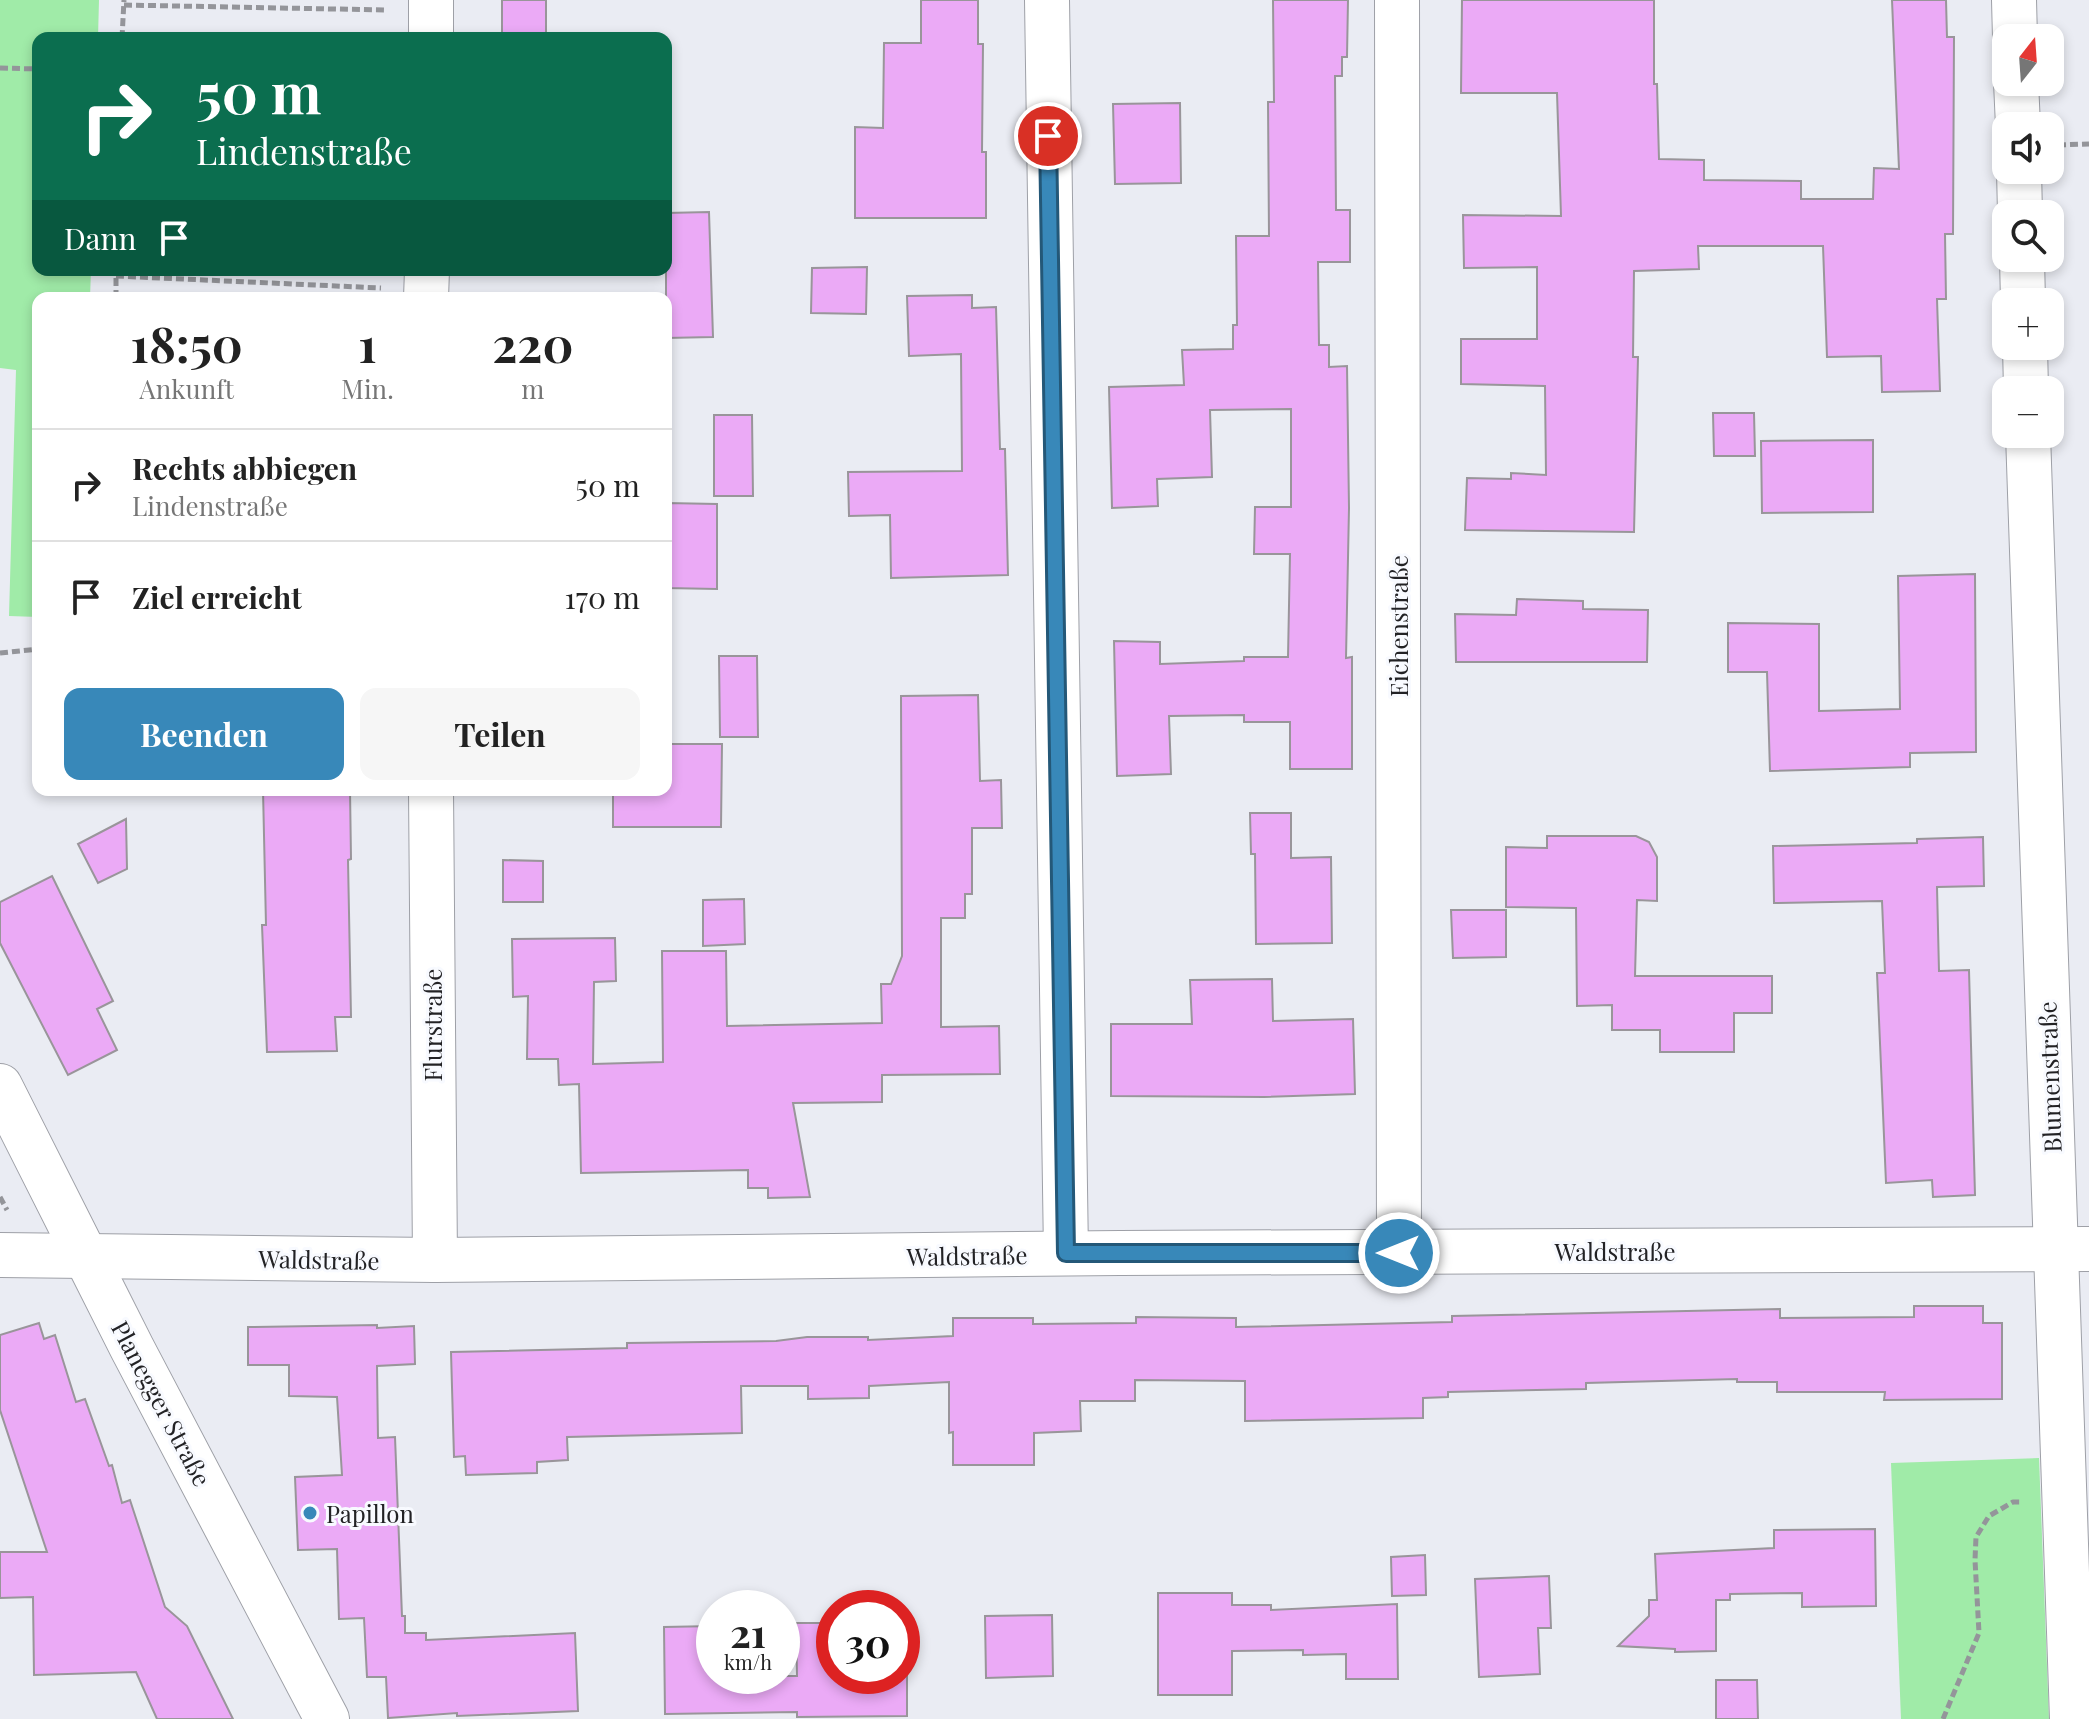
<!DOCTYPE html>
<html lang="de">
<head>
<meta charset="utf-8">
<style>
	:root { --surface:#fff; --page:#f6f6f6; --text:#222; --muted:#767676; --line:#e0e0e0; --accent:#3888b9 }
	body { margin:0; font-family:"Playfair Display",serif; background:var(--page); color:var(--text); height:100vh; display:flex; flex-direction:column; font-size:30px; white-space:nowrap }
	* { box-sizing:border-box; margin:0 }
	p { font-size:26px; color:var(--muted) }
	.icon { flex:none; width:44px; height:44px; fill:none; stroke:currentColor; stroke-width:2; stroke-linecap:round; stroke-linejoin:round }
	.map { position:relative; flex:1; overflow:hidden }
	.side { position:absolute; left:32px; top:292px; width:640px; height:504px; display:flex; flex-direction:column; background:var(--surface); border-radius:16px; box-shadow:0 4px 12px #0003 }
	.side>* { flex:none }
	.hud { position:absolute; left:32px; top:32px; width:640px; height:244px; border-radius:16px; box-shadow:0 4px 12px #0003; background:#0b6e4f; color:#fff; overflow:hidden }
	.needle { width:52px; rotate:17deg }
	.buttons { position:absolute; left:1992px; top:24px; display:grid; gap:16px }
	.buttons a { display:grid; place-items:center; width:72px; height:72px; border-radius:16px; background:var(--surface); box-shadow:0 4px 12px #0003; font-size:40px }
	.speed { position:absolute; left:696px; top:1590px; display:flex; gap:16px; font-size:40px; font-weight:700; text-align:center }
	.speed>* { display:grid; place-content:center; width:104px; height:104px; border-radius:50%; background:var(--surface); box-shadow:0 4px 12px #0003; line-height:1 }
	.speed small { font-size:20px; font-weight:400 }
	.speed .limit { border:12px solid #d22; background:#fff; color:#111 }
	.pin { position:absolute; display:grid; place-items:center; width:68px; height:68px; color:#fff; margin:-34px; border:4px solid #fff; border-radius:50%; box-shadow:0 2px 8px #0007 }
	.me { position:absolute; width:88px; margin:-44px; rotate:270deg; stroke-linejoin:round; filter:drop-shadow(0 0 6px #0008) }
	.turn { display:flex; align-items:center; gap:28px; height:168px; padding:0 32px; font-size:36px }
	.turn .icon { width:104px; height:104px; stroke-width:2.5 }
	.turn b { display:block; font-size:56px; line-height:68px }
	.then { display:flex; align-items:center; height:76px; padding:0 32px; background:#0003; gap:16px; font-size:30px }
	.eta { display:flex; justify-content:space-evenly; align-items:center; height:136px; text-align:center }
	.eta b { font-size:48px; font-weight:700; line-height:56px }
	.action { display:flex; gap:16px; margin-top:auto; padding:16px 32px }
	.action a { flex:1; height:92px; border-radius:16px; background:var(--accent); color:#fff; font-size:32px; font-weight:700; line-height:92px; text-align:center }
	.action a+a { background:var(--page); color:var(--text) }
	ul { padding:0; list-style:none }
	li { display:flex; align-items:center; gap:24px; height:112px; padding:0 32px; border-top:2px solid var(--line) }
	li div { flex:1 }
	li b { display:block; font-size:30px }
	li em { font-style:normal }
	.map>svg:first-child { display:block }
	.green { fill:#a0eba8 }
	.building { fill:#ebaaf6; stroke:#99959a; stroke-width:2 }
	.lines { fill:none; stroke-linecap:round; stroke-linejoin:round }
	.street-casing { stroke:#9ea0a7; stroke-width:46 }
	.secondary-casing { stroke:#9ea0a7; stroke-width:46 }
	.path { stroke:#94959a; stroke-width:5; stroke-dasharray:8 4; stroke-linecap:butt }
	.street { stroke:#fff; stroke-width:44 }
	.secondary { stroke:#fff; stroke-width:44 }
	.route-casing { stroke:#245878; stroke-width:20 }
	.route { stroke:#3888b9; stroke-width:14 }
	.poi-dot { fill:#3888b9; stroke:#f8faff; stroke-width:3 }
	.labels { text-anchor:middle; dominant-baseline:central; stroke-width:6; stroke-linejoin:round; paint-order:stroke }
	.street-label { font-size:24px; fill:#222225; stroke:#f8faff }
	.poi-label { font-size:24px; fill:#222225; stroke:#f8faff; text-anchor:start }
</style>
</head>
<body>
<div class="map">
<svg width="2089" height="1719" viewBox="0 0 2089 1719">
	<rect width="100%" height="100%" fill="#eaecf3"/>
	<g class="green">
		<polygon points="0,0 99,0 98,38 38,38 38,270 91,270 90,298 38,298 38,617 9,616 16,370 0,368"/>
		<polygon points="2039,1458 2049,1719 1901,1719 1891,1463"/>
	</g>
	<g class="building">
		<rect x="502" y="0" width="44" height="38"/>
		<polygon points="921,0 978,0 978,44 983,44 982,152 986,152 986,218 855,218 855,127 883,128 884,43 921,43"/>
		<polygon points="1273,0 1348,0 1347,57 1342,57 1342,76 1335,76 1336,210 1350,210 1350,262 1318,262 1319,345 1329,345 1329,367 1347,366 1349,508 1346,658 1352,657 1352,769 1290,769 1290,722 1244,722 1244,715 1169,716 1171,774 1117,776 1114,641 1160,642 1160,664 1244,661 1244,657 1288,657 1290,554 1254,554 1255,507 1291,507 1291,409 1210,410 1212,477 1157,479 1158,506 1112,508 1109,387 1184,385 1182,350 1233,349 1233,325 1237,325 1236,236 1269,236 1268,102 1274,102"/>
		<polygon points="1462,0 1654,0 1654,84 1657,84 1659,159 1704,160 1704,180 1801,181 1801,199 1873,199 1874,168 1899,169 1892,0 1946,0 1947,37 1954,37 1953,234 1945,234 1946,299 1937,299 1940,391 1882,392 1881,356 1827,357 1823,246 1698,246 1699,269 1634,271 1633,357 1638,357 1634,532 1465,530 1467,478 1511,479 1511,473 1546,475 1545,386 1461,384 1461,339 1537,339 1537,267 1464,268 1463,215 1561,216 1557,93 1461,93"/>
		<polygon points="1180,103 1181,183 1115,184 1113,104"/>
		<polygon points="709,212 713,337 666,338 666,213"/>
		<polygon points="867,267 866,314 811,313 812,268"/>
		<polygon points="972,295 972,308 996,307 1000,449 1005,449 1008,575 891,578 890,515 849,516 848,472 962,471 961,354 909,356 907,296"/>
		<polygon points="1713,413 1754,413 1755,456 1714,456"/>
		<polygon points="714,415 752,415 753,496 714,496"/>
		<polygon points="1873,440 1873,512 1762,513 1761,441"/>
		<polygon points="666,503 717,504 717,589 666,588"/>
		<polygon points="1975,574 1976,752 1910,753 1910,767 1770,771 1767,672 1728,672 1728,623 1819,624 1819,711 1900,709 1898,576"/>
		<polygon points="1517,599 1583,601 1583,609 1648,610 1647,662 1456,662 1455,614 1516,615"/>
		<polygon points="719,656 757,656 758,737 720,737"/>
		<polygon points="978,695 980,781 1001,780 1002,828 972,828 972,894 965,894 965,918 941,918 941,1027 999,1026 1000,1074 882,1075 882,1102 793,1103 810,1197 768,1198 768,1188 748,1188 748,1170 581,1173 579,1084 559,1085 558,1059 527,1059 528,996 513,997 512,939 615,938 616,981 594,982 593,1064 663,1062 662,951 726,951 727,1026 882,1023 881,984 891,984 902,956 901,696"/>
		<polygon points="666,744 722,744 721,827 613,827 613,790 666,790"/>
		<polygon points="263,790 350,790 351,859 348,860 351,1017 335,1017 337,1051 267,1052 262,925 266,925"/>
		<polygon points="1250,813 1291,813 1291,858 1331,857 1332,943 1256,944 1255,854 1251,854"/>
		<polygon points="126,819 127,869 98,883 78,844"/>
		<polygon points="1547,836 1636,836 1649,842 1657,857 1657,901 1637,900 1635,976 1772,976 1772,1013 1734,1013 1734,1052 1660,1052 1660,1030 1612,1030 1612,1005 1577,1006 1576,908 1506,907 1506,847 1547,848"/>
		<polygon points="1983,837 1984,886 1937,887 1939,971 1969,970 1975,1195 1933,1197 1932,1180 1886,1183 1877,973 1885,973 1882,901 1774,903 1773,846 1917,843 1917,839"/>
		<polygon points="503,860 543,861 543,902 503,902"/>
		<polygon points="52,876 113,1001 97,1009 117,1050 68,1075 0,943 0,902"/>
		<polygon points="744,899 745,944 703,946 703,900"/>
		<polygon points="1451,910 1506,910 1506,957 1453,958"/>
		<polygon points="1272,979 1273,1021 1353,1019 1355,1094 1264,1097 1111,1096 1111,1024 1192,1024 1190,980"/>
		<polygon points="1914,1306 1983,1306 1983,1323 2002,1323 2002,1399 1884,1400 1885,1392 1777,1392 1777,1382 1737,1382 1737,1379 1586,1383 1586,1389 1448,1392 1448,1397 1423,1398 1423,1418 1245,1421 1245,1381 1135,1380 1135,1401 1080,1401 1081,1431 1034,1433 1034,1465 953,1465 953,1432 949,1433 949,1382 869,1386 869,1398 808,1399 808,1386 741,1386 742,1433 567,1437 568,1460 537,1462 537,1473 466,1475 465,1456 454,1457 451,1352 627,1348 627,1343 776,1341 807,1337 868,1337 868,1340 953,1336 953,1318 1033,1318 1033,1324 1136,1323 1136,1317 1236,1318 1236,1327 1452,1322 1452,1316 1780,1309 1780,1318 1914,1317"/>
		<polygon points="39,1323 44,1339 55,1335 76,1402 85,1399 109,1466 112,1465 122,1503 130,1500 165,1607 187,1626 233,1719 157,1719 136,1672 34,1675 33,1597 0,1598 0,1552 47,1552 0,1410 0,1335"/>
		<polygon points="377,1325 377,1328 414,1326 415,1364 377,1366 378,1438 395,1437 402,1616 405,1616 405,1633 426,1633 426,1640 575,1633 578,1711 457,1716 457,1713 388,1718 386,1677 367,1677 364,1618 339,1619 337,1549 298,1550 295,1477 342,1475 337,1397 289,1396 289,1365 248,1365 248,1327"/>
		<polygon points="1875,1529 1876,1606 1802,1607 1802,1593 1730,1594 1730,1600 1716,1600 1716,1651 1675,1652 1675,1649 1618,1646 1649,1616 1649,1600 1657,1600 1655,1554 1774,1548 1774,1530"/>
		<polygon points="1425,1555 1426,1595 1392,1596 1391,1557"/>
		<polygon points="1549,1576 1551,1628 1538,1628 1540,1674 1479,1677 1475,1579"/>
		<polygon points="1158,1593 1232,1593 1232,1605 1271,1605 1271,1610 1397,1604 1398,1679 1346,1679 1346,1654 1303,1655 1303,1650 1232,1651 1232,1695 1158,1695"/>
		<polygon points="1052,1615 1053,1676 986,1678 985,1616"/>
		<polygon points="796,1623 834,1623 834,1676 907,1676 907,1716 797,1717 797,1712 665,1714 664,1627 714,1626 714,1676 797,1676"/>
		<polygon points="1716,1680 1757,1680 1758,1719 1716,1719"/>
	</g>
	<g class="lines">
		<g class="street-casing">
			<g id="street">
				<polyline points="1047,0 1066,1253"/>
				<polyline points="1397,0 1399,1253"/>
				<polyline points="2014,0 2015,38"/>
				<polyline points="431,38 431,0"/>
				<polyline points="2016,82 2018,126"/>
				<polyline points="2019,170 2020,214"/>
				<polyline points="2022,258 2023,302"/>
				<polyline points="426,298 427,270"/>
				<polyline points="2025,346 2026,390"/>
				<polyline points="2028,434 2072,1719"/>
				<polyline points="431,790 435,1260"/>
				<polyline points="0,1255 435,1260 1120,1253 2089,1249"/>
			</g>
		</g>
		<g class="secondary-casing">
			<polyline id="secondary" points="0,1086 132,1348 327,1719"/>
		</g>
		<g class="path">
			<polyline points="124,5 386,10"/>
			<polyline points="122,38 124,0"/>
			<polyline points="0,68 38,69"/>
			<polyline points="2058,145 2089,144"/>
			<polyline points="116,276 381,288"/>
			<polyline points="116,298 116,270"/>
			<polyline points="0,653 38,649"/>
			<polyline points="0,1197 7,1210"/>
			<polyline points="1943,1719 1979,1633 1975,1560 1976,1537 1989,1516 2013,1502 2022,1502"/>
		</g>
		<use href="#street" class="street"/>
		<use href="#secondary" class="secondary"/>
	</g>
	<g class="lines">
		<g class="route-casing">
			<polyline id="route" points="1048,136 1066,1253 1399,1253"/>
		</g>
		<use href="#route" class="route"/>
	</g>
	<circle class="poi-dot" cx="310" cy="1513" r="8"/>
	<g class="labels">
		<g class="street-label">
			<text transform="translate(1398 626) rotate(-90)">Eichenstraße</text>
			<text transform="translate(432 1025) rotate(-90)">Flurstraße</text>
			<text transform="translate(2049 1077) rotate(-92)">Blumenstraße</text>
			<text x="1615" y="1251">Waldstraße</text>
			<text transform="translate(967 1255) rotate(-1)">Waldstraße</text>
			<text transform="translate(319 1259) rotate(1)">Waldstraße</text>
			<text transform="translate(162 1403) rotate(62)">Planegger Straße</text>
		</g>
		<g class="poi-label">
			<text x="326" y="1513">Papillon</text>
		</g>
	</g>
</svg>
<div class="buttons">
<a><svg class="needle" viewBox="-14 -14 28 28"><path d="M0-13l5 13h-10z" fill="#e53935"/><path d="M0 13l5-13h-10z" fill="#767676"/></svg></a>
<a><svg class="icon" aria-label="sound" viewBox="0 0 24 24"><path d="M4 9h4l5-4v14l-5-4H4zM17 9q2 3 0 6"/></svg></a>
<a><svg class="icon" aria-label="search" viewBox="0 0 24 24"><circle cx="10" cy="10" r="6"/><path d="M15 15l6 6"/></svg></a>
<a>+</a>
<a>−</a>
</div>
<div class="speed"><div>21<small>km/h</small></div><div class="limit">30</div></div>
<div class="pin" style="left:1048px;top:136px;background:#d93025"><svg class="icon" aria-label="arrive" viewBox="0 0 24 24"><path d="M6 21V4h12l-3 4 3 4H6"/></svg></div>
<svg class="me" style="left:1399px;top:1253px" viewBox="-20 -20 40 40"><circle r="17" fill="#3888b9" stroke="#fff" stroke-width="3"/><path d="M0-11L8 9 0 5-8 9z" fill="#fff"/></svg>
<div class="hud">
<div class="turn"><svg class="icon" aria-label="right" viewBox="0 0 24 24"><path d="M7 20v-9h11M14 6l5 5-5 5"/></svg><div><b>50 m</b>Lindenstraße</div></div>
<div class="then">Dann<svg class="icon" aria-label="arrive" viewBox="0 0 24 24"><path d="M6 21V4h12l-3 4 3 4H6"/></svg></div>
</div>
<section class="side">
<div class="eta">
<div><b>18:50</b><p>Ankunft</p></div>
<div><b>1</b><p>Min.</p></div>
<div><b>220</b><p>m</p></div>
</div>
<ul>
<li><svg class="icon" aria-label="right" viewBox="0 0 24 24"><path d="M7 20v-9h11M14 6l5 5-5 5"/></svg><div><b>Rechts abbiegen</b><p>Lindenstraße</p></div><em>50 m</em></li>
<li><svg class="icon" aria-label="arrive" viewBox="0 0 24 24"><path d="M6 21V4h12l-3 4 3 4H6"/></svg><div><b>Ziel erreicht</b></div><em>170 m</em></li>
</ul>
<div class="action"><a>Beenden</a><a>Teilen</a></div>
</section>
</div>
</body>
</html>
